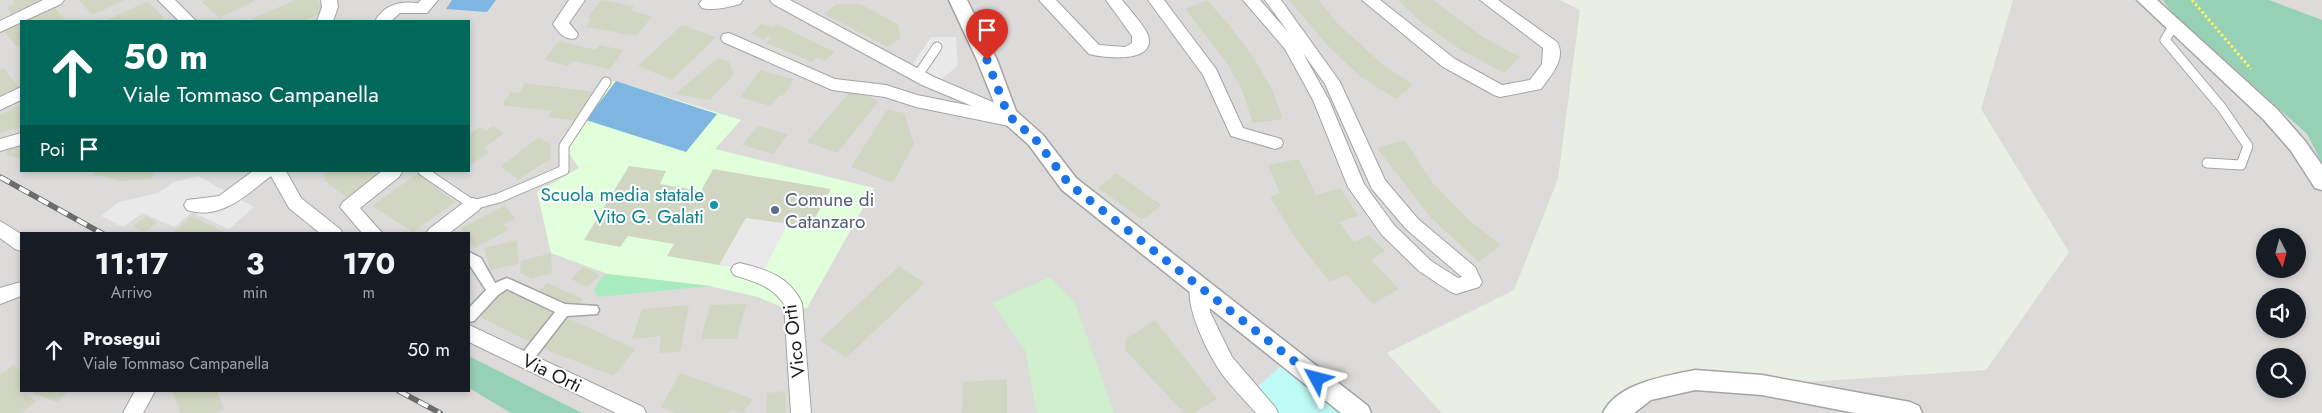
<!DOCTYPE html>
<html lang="it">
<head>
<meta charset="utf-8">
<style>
	:root { --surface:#171b24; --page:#242831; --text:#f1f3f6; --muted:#9ea1a6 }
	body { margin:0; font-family:Jost,sans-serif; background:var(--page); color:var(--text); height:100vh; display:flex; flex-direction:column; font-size:19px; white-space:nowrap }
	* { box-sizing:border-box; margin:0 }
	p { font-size:16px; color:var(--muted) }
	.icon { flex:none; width:28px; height:28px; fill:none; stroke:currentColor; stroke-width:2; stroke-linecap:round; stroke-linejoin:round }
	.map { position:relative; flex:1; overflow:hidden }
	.details { position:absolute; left:20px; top:232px; width:450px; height:160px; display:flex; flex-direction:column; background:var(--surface); border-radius:0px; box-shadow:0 2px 8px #0003 }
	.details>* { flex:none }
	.hud { position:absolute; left:20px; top:20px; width:450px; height:152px; border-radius:0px; box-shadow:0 2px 8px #0003; background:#00695c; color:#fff; overflow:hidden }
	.needle { width:32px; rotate:174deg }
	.controls { position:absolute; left:2256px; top:228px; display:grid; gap:10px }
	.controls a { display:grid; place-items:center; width:50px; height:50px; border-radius:50%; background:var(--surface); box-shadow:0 2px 8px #0003; font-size:25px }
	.pin { position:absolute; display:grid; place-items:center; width:42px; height:42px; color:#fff; margin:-51px -21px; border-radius:50% 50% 50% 0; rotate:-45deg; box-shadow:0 0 5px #0007 }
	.pin .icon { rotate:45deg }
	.me { position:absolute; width:55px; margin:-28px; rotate:308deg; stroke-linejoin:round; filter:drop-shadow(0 0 4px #0008) }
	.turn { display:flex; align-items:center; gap:18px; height:105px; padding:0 20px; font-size:22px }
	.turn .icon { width:65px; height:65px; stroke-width:2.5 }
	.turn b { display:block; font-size:35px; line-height:42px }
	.then { display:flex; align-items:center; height:48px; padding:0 20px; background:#0003; gap:10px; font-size:19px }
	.eta { display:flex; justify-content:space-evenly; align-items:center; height:85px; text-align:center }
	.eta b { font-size:30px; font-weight:700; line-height:35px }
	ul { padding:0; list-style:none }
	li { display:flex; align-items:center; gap:15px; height:65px; padding:0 20px }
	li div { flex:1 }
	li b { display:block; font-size:19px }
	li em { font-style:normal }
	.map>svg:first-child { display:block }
	.residential { fill:#dcdbda; fill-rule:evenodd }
	.education { fill:#e2ffdc }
	.farmland { fill:#d0efcd }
	.grass { fill:#a7ebbe }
	.forest { fill:#96d0b5 }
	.park { fill:#befbf6 }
	.pitch { fill:#7eb5e1 }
	.parking { fill:#e9e9e9 }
	.building { fill:#d1d6c3 }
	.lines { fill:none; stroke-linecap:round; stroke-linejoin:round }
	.service-casing { stroke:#a4a4a4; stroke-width:11 }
	.pedestrian-casing { stroke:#a4a4a4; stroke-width:3 }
	.minor-casing { stroke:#a4a4a4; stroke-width:2 }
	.tertiary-casing { stroke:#a4a4a4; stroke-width:3 }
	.path { stroke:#fef565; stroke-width:3; stroke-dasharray:2.5 2.5; stroke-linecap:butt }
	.service { stroke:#fff; stroke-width:9 }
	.pedestrian { fill:#fff; fill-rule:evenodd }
	.minor { fill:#fff; fill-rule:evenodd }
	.tertiary { fill:#fff; fill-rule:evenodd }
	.rail-casing { stroke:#6b6b6b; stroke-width:5.5 }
	.rail { stroke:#fff; stroke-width:4; stroke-dasharray:11; stroke-linecap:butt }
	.route { stroke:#1a73e8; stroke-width:9; stroke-dasharray:0 16.2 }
	.culture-dot { fill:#0f9aa8; stroke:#fff; stroke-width:2 }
	.service-dot { fill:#5c6f8a; stroke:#fff; stroke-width:2 }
	.labels { text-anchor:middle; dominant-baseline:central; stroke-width:4; stroke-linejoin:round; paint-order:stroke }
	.culture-label { font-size:19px; fill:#0d838f; stroke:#fff; text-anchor:end }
	.service-label { font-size:19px; fill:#4e5e75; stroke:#fff; text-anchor:start }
	.street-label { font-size:19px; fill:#1d1d1d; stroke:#fff }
</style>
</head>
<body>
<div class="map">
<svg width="2322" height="413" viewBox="0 0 2322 413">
	<rect width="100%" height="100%" fill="#e9efe3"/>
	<g class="residential">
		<path d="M0,0H1560L1580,10L1558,179L1514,290L1387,353L1442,413H0ZM21,21H469V171H21ZM21,234H469V391H21Z"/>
		<path d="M2013,0H2322V413H1631L1695,380L1762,385L1986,370L2069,252L1981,109ZM2265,236H2298V269H2265ZM2265,296H2298V329H2265ZM2265,356H2298V389H2265Z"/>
	</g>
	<polygon class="education" points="616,81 741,120 715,149 874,188 807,308 787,309 758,297 710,286 608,274 551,253 537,192 579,168 564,146 606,82"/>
	<polygon class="farmland" points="1050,277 1075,303 1114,413 1037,413 1025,350 992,303"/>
	<polygon class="grass" points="608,274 710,286 597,297 594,290 602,277"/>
	<g class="forest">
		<polygon points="2163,0 2269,0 2322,20 2322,163 2307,134 2171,11"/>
		<polygon points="469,356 582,413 511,413 469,388"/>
	</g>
	<polygon class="park" points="1282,365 1346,413 1268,413 1251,393"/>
	<g class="pitch">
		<polygon points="452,0 496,0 487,12 446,9"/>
		<polygon points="616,81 717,114 686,152 586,120"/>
	</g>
	<g class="parking">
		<polygon points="931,37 956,37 958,66 940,80 911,67"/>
		<polygon points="198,176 254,207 229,229 192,212 174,227 143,213 123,227 101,216 119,202 158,193 174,182"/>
		<polygon points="746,218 788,224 763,272 719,265"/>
	</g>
	<g class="building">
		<polygon points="12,0 47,0 13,16 7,8 15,4"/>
		<polygon points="79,0 125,0 92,15"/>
		<polygon points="206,0 253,0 255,1 219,18 202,2"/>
		<polygon points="295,0 318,0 326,11 303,21 247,21"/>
		<polygon points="601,0 634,6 631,11 652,16 637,36 586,27 591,18 588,17"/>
		<polygon points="1207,0 1230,26 1251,54 1271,87 1283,119 1253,123 1242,90 1226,62 1185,9"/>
		<polygon points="1289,0 1319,0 1338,24 1381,63 1413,85 1396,99 1361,77 1329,47"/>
		<polygon points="1398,0 1433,0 1483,37 1520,57 1504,73 1463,51 1421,22"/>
		<polygon points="148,1 164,18 157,21 105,21"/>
		<polygon points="836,4 860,4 898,24 901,38 888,47 824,14"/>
		<polygon points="55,8 66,21 26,21"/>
		<polygon points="21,24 21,45 17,47 4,31"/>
		<polygon points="761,24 773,27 777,24 835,52 825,61 817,58 812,62 766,43 772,38 767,36 764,40 751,34"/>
		<polygon points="682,25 716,37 672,80 638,66"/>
		<polygon points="559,41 596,50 599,45 624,50 610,69 573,61 568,66 544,60"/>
		<polygon points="718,58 729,62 734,74 710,100 675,94"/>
		<polygon points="3,68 21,89 0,99 0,69"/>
		<polygon points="760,70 794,79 784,95 779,96 770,106 740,97"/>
		<polygon points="525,83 595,92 577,121 548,117 552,111 502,105 511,92 519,93"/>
		<polygon points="852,89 879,101 837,153 807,142"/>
		<polygon points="21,104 21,127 0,133 0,115"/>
		<polygon points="887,110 904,113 914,144 893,183 851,167"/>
		<polygon points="493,126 504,133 484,148 489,152 469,166 469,135 480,127 486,131"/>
		<polygon points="758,126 788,134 773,154 742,145"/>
		<polygon points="539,137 551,145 550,159 518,180 501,166"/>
		<polygon points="1405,140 1432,182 1469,220 1501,245 1479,262 1431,218 1377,148"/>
		<polygon points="21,144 21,159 6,155 7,148"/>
		<polygon points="1299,159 1316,195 1341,188 1358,216 1339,222 1354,242 1369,235 1385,251 1371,260 1399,289 1373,304 1346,275 1330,282 1298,242 1270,197 1280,193 1268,165"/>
		<polygon points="629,166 666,171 660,184 701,191 713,169 831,189 810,227 746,218 719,265 667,256 674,244 628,236 620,247 584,240"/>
		<polygon points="95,171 155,171 151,179 120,181 93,174"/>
		<polygon points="324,171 388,171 347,198 325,181"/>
		<polygon points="418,173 455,202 413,232 372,206"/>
		<polygon points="1116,173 1161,205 1145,218 1141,219 1098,188"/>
		<polygon points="505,205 515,219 504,224 508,230 475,248 469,239 469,234 465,234 461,228"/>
		<polygon points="146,216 157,223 144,232 133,226"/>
		<polygon points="192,216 228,234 171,234"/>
		<polygon points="517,240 518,264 490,270 484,248"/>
		<polygon points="551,253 552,273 531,279 520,273 521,261"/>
		<polygon points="899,266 925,283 846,358 820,340"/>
		<polygon points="583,267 600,275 587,287 571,279"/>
		<polygon points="547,283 583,299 577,308 534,296"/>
		<polygon points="503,289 558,314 529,342 478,316"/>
		<polygon points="746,304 737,339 701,339 710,305"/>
		<polygon points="689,305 680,352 659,353 661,336 632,339 642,309"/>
		<polygon points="566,317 635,349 614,376 541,348"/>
		<polygon points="1155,320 1217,399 1194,413 1184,413 1125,350 1126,339"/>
		<polygon points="13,365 21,371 20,391 36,401 21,413 0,413 0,375"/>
		<polygon points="680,373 753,399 743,413 731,409 728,413 676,413 661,407"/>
		<polygon points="1007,379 1007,413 962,413 963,382"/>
		<polygon points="35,391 68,391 57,402 33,393"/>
		<polygon points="172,391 217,391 224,409 216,413 181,413"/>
		<polygon points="785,391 786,413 766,413 767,393"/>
	</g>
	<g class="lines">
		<g class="service-casing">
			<g id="service">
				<polyline points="2174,25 2165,40 2222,108 2248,146 2241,165 2207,163"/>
				<polyline points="918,75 937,47"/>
				<polyline points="423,171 473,205 499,198 564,170 564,146 606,82"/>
			</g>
		</g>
		<g class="pedestrian-casing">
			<polygon id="pedestrian" points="469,252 481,258 495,283 507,278 565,304 597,306 599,310 597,314 567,316 530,364 525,366 520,364 518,360 520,356 555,312 507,289 498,295 474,321 469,322 469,308 486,290 469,264"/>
		</g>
		<g class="minor-casing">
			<g id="minor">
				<polygon points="43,0 64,0 61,4 0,32 0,21"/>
				<polygon points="158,0 175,0 196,21 179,21"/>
				<polygon points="321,0 337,0 338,7 333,21 317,21 322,7"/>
				<path d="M421,0H438L427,13H400L391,21H375C385,4 400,1 418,3Z"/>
				<path d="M569,0H585L569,23L578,34L576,38C565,41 559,33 553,24Z"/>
				<path d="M702,0H743L740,4C729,7 713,11 702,8L699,4Z"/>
				<polygon points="770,0 790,0 934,77 1002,106 1004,110 1003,113 1020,117 1022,121 1020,125 1014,127 916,107 885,97 832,90 723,42 721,38 723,34 729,33 835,79 886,85 917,95 972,106 922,85 773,4"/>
				<path d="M1039,0H1056L1099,45L1125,47L1132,43V36L1106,0H1122C1129,9 1144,25 1148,35C1157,64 1104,58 1089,54Z"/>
				<polygon points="1148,0 1164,0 1216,69 1243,128 1281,139 1283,143 1281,147 1275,149 1231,136 1203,75"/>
				<path d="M1243,0H1260L1289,33L1265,0H1281L1340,82L1385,180L1418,219L1475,267L1482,282L1479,287L1456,294L1449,291L1419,271L1382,235L1348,187L1313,100L1285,49ZM1303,53L1325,84L1372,189L1406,229L1462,277L1458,278L1431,261L1394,225L1364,184L1329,100Z"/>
				<path d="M1362,0H1380L1455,59L1502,85L1530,80L1542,64L1543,48L1480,0H1498L1557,42C1567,59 1550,76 1541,89L1500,97L1494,95L1443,67Z"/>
				<polygon points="21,87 21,100 0,110 0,97"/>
				<polygon points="21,133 21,145 0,151 0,139"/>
				<path d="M253,171H286L301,198L340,229L343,234H321L289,208L271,176C246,195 221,221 187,210L184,205L187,200L219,196Z"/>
				<polygon points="382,171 402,172 399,177 360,208 383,234 363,234 340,207 343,202"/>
				<polygon points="473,198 479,200 482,205 479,210 448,234 426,234 429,229 467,200"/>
				<polygon points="0,221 21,234 21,251 15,249 0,238"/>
				<path d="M740,263C767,270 789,276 802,303L811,413H791L784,304C771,285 754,282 734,275L731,270L734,265Z"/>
				<path d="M1199,278L1206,281L1208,286L1210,312L1232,357L1275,407L1278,413H1256C1244,399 1228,384 1218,368C1206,349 1182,301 1192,281Z"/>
				<polygon points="21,282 21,296 0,304 0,288"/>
				<polygon points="469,325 643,407 646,413 616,413 469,342"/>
				<polygon points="135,391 155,391 143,413 123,413"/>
			</g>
		</g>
		<g class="tertiary-casing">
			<g id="tertiary">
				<polygon points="949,0 967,0 997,60 1016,111 1043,135 1076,178 1368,406 1371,413 1341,413 1062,190 1029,145 1001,120 977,60"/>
				<polygon points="2137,0 2157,0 2278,110 2305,141 2322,165 2322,190 2315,188 2291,151 2264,120"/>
				<path d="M1695,370L1762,375L1910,402L1919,406L1922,413H1855L1762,395L1695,390L1651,400L1634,413H1603C1617,383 1666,376 1695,370Z"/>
			</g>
		</g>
		<polyline class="path" points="2192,0 2251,69"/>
		<use href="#service" class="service"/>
		<use href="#pedestrian" class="pedestrian"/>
		<use href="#minor" class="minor"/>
		<use href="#tertiary" class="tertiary"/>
		<g class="rail-casing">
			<g id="rail">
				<polyline points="0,177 103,234"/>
				<polyline points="399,391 440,413"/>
			</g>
		</g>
		<use href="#rail" class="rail"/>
	</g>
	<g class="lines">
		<polyline class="route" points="987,60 1008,115 1036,140 1069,184 1317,379"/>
	</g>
	<circle class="culture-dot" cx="714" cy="205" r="5"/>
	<circle class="service-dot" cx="775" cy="210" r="5"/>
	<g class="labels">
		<g class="culture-label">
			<text x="704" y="194">Scuola media statale<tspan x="704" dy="22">Vito G. Galati</tspan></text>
		</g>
		<g class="service-label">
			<text x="785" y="199">Comune di<tspan x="785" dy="22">Catanzaro</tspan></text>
		</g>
		<g class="street-label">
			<text transform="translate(794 341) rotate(-97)">Vico Orti</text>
			<text transform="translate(552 373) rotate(26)">Via Orti</text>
		</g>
	</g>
</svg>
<div class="controls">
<a><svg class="needle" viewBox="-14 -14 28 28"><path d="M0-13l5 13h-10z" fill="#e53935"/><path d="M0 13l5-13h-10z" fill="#9ea1a6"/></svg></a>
<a><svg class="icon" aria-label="sound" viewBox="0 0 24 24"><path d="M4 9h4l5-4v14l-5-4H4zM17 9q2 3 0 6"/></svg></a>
<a><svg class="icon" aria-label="search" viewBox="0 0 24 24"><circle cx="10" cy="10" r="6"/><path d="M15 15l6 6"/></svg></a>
</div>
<div class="pin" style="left:987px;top:60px;background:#d93025"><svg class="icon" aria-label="arrive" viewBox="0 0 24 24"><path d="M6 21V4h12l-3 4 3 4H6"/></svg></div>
<svg class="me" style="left:1317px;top:379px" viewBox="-20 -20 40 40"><path d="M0-17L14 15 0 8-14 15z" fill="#1a73e8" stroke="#fff" stroke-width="4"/></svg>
<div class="hud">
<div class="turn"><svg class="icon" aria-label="ahead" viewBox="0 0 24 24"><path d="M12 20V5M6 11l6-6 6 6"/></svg><div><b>50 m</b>Viale Tommaso Campanella</div></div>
<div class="then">Poi<svg class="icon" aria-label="arrive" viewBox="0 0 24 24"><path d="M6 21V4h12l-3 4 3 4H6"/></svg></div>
</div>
<section class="details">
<div class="eta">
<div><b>11:17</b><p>Arrivo</p></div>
<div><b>3</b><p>min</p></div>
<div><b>170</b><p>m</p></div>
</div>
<ul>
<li><svg class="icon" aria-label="ahead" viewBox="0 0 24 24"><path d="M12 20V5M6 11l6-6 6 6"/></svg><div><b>Prosegui</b><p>Viale Tommaso Campanella</p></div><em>50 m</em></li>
</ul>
</section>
</div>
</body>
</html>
